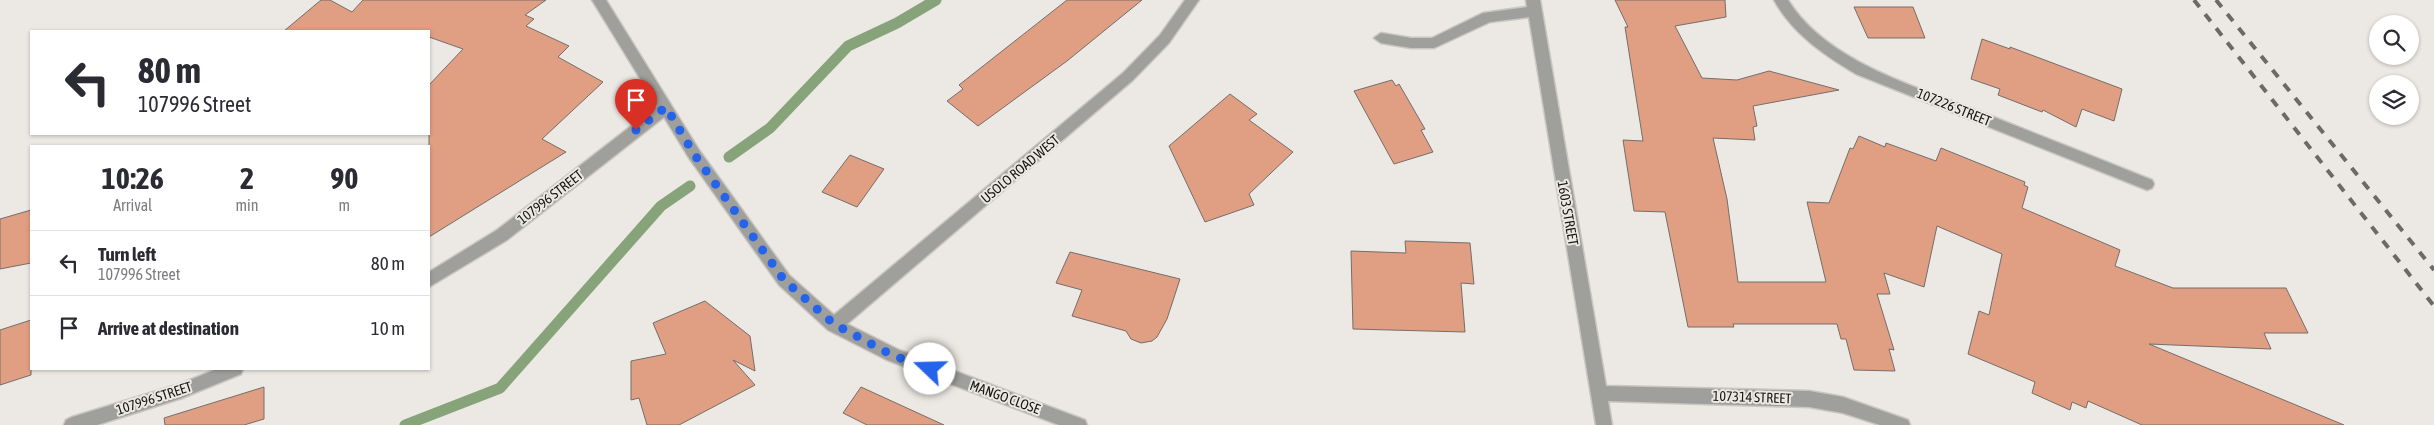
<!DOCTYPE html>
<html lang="en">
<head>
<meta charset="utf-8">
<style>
	:root { --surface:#fff; --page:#f7f7f7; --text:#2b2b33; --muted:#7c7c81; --line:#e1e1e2 }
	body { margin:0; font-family:"Asap Condensed",sans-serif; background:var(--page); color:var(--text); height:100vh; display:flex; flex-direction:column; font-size:19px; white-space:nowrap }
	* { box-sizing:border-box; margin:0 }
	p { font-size:16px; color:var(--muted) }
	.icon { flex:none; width:28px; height:28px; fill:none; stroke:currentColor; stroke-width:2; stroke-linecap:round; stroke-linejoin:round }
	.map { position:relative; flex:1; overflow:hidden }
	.panel { position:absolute; left:30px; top:145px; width:400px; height:225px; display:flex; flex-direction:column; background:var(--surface); border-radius:0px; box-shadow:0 1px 4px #0004 }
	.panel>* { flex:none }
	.banner { position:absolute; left:30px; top:30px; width:400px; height:105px; border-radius:0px; box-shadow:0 1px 4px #0004; background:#fff; color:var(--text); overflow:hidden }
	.tools { position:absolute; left:2369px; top:15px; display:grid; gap:10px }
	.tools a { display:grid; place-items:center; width:50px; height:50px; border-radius:50%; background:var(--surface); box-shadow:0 1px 4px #0004; font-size:25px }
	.pin { position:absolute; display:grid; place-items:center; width:42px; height:42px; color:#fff; margin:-51px -21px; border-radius:50% 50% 50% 0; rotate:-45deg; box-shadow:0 0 5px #0007 }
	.pin .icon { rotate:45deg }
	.me { position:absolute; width:55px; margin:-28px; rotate:291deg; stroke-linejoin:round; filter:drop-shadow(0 0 4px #0008) }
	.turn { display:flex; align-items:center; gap:18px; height:105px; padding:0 25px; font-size:22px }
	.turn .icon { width:65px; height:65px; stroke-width:2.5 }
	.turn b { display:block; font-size:35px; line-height:42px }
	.eta { display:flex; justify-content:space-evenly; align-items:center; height:85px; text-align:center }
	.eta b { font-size:30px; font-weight:700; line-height:35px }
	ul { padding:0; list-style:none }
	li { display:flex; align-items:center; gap:15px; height:65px; padding:0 25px; border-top:1px solid var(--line) }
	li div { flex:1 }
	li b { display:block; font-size:19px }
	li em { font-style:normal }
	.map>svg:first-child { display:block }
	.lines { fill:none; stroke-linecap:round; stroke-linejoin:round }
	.stream { stroke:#87a37a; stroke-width:11 }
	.building { fill:#e09e83; stroke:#746e6b }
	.minor-casing { stroke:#cac6c2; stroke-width:3 }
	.minor { fill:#9f9f9c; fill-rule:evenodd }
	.rail { stroke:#6c6a67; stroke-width:4; stroke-dasharray:9 9; stroke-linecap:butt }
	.route { stroke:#2563eb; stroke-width:9; stroke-dasharray:0 16.2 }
	.labels { text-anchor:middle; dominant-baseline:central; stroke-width:4; stroke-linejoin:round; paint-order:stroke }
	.street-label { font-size:14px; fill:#161513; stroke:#ece8e3 }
</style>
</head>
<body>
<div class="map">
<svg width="2434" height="425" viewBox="0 0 2434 425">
	<rect width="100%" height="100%" fill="#ece8e3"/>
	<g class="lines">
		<g class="stream">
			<polyline points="729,157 770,128 848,46 897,23 936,0"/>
			<polyline points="405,425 500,388 661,206 690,186"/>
		</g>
	</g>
	<g class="building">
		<polygon points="321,0 330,0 352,12 363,0 546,0 525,15 534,19 526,26 569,46 558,57 603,82 542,139 566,152 429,237 429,85 463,49 429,37 429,31 284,31"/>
		<polygon points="1067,0 1142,0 1067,61 978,126 947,101 963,89 959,85"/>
		<polygon points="1615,0 1725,0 1726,17 1675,26 1702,78 1737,80 1769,71 1839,90 1753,106 1757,126 1753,127 1755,140 1713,138 1727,199 1738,282 1826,282 1807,202 1829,203 1850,148 1853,149 1859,136 1885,147 1886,143 1936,161 1941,148 2025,182 2024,185 2028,187 2022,208 2120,250 2115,266 2173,288 2286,288 2308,333 2264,333 2271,349 2149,344 2344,425 2142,425 2088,401 2086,408 2072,402 2070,410 2032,393 2035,382 1968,354 1979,311 1989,315 2002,254 1937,226 1924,287 1884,273 1890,294 1877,294 1894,350 1889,349 1895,371 1854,370 1846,339 1841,339 1837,324 1733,324 1734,327 1688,327 1665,212 1634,211 1623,140 1643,141 1625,27 1628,27"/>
		<polygon points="1854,7 1913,7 1925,38 1868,38"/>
		<polygon points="1982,39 2010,49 2010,47 2122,89 2114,121 2082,109 2076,127 2043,110 2042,112 1998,95 2000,89 1971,79"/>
		<polygon points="1392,80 1396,86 1399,84 1425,129 1421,130 1433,152 1394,164 1354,91"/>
		<polygon points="1230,94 1257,114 1249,120 1293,152 1249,194 1254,205 1205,222 1169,146"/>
		<polygon points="850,155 884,169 857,207 822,192"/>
		<polygon points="31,210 31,263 0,269 0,219"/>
		<polygon points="1405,241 1470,243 1474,284 1461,283 1465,332 1353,329 1351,251 1406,253"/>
		<polygon points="1070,252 1180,279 1167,319 1157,337 1152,341 1141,343 1131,339 1126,331 1072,316 1082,290 1056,283"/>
		<polygon points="705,301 750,336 755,371 733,360 755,385 679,425 647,425 639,398 631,400 631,361 666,354 653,323"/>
		<polygon points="31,320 31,375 0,385 0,330"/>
		<polygon points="264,387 264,419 244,425 165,425 164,418"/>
		<polygon points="861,387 944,425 867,425 843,413"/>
	</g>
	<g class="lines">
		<g class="minor-casing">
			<g id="minor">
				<polygon points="592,0 606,0 699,150 789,275 834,315 1123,73 1160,35 1185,0 1199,0 1169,43 1133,80 847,324 899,350 1085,420 1087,425 1059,425 887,360 828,330 779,285 689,158 664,117 507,240 429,287 429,272 497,230 657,106"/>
				<polygon points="1526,0 1540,0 1606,386 1809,391 1843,397 1908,420 1910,425 1880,425 1843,413 1809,407 1608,401 1612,425 1596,425 1529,17 1490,22 1434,48 1411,48 1381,43 1374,38 1381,33 1411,38 1432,38 1483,13 1527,7"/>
				<path d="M1774,0H1788C1828,64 1919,87 1986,114C2041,136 2097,158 2152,180L2154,184L2152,188L2147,190L2142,188L1856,74C1823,54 1793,34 1774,0Z"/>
				<polygon points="217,369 243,369 241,374 182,398 97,425 64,425 66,420 72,417 180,384"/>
			</g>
		</g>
		<use href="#minor" class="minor"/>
		<g class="rail">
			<polyline points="2194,0 2434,306"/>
			<polyline points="2216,0 2434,270"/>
		</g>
	</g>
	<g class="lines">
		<polyline class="route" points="636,130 666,107 694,154 784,280 834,324 892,355 930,369"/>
	</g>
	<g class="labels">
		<g class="street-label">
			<text transform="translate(1954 107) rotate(22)">107226 STREET</text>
			<text transform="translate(1020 169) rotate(-40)">USOLO ROAD WEST</text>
			<text transform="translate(550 197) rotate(-38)">107996 STREET</text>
			<text transform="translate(1568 213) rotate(80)">1603 STREET</text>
			<text transform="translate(1005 397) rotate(20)">MANGO CLOSE</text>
			<text transform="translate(1752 397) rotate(2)">107314 STREET</text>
			<text transform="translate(154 398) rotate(-18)">107996 STREET</text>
		</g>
	</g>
</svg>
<div class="tools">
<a><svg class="icon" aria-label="search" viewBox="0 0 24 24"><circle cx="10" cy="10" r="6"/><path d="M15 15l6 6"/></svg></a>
<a><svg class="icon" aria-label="layers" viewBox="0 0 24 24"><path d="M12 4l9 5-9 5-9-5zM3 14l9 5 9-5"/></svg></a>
</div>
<div class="pin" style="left:636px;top:130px;background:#d93025"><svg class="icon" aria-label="arrive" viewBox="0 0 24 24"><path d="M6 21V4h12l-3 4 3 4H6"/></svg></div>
<svg class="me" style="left:930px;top:369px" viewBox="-20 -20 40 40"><circle r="19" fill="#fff"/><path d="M0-13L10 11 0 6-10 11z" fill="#2563eb"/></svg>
<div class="banner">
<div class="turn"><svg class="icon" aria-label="left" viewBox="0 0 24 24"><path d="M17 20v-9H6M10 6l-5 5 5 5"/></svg><div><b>80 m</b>107996 Street</div></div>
</div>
<section class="panel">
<div class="eta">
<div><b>10:26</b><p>Arrival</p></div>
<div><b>2</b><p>min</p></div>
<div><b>90</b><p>m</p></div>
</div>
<ul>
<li><svg class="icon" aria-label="left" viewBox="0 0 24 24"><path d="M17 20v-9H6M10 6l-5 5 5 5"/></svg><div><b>Turn left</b><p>107996 Street</p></div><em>80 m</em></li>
<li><svg class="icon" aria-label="arrive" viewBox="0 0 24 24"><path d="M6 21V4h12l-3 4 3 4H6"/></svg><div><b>Arrive at destination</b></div><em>10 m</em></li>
</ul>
</section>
</div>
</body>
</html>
